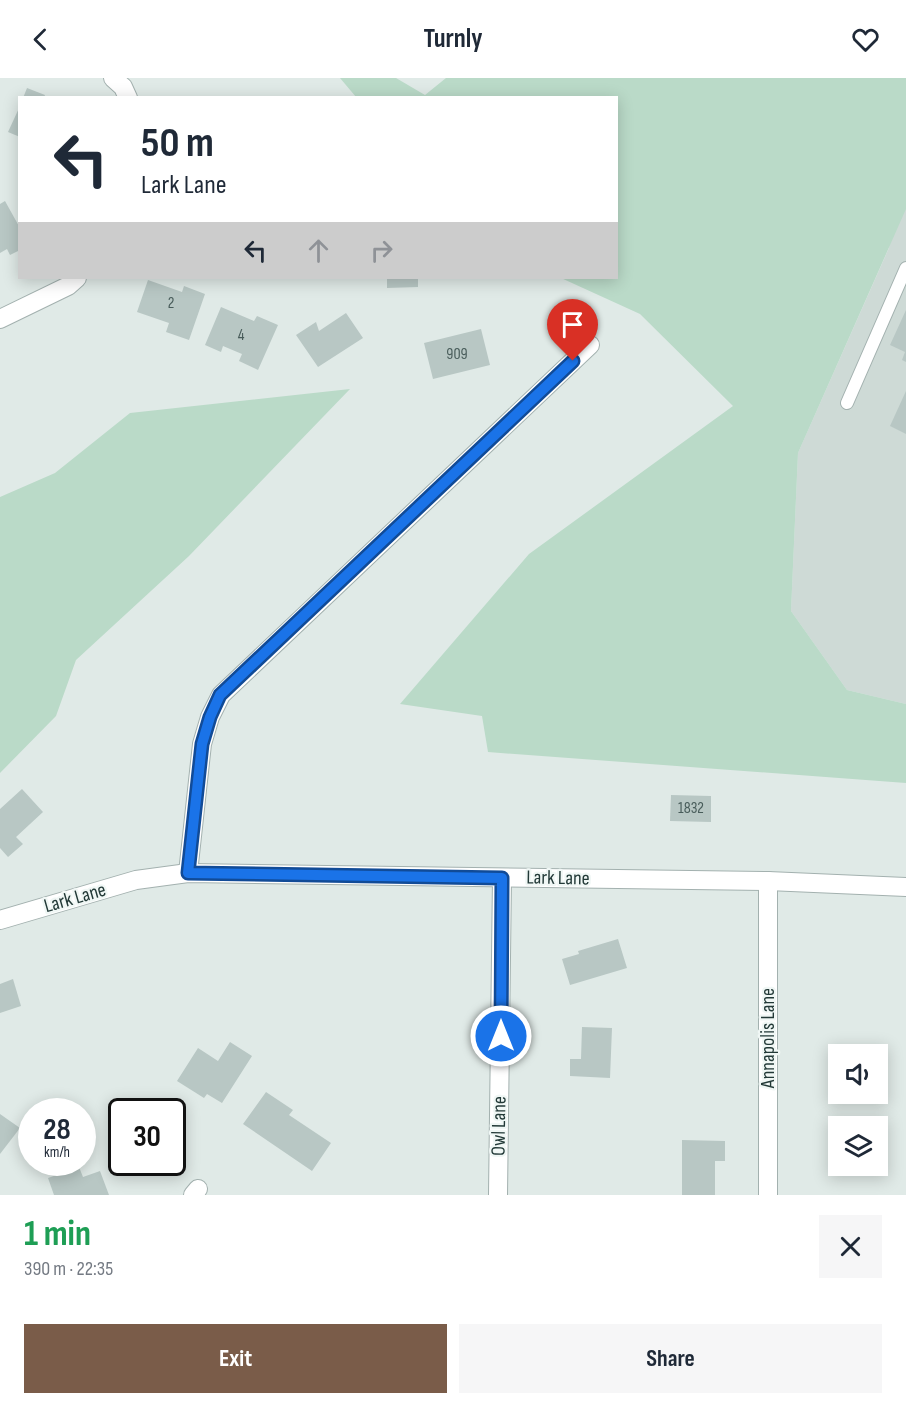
<!DOCTYPE html>
<html lang="en">
<head>
<meta charset="utf-8">
<style>
	:root { --surface:#fff; --page:#f6f6f7; --text:#1f2937; --muted:#747a83; --accent:#7a5c49 }
	body { margin:0; font-family:"Sofia Sans Condensed",sans-serif; background:var(--page); color:var(--text); height:100vh; display:flex; flex-direction:column; font-size:22px; white-space:nowrap }
	* { box-sizing:border-box; margin:0 }
	p { font-size:20px; color:var(--muted) }
	.icon { flex:none; width:33px; height:33px; fill:none; stroke:currentColor; stroke-width:2; stroke-linecap:round; stroke-linejoin:round }
	.map { position:relative; height:1117px; overflow:hidden }
	.panel { display:flex; flex-direction:column; background:var(--surface); flex:1 }
	.panel>* { flex:none }
	.guide { position:absolute; left:18px; top:18px; width:600px; height:183px; border-radius:0px; box-shadow:0 3px 15px #0003; background:#fff; color:var(--text); overflow:hidden }
	.controls { position:absolute; left:828px; top:966px; display:grid; gap:12px }
	.controls a { display:grid; place-items:center; width:60px; height:60px; border-radius:0px; background:var(--surface); box-shadow:0 3px 15px #0003; font-size:30px }
	.speed { position:absolute; left:18px; top:1020px; display:flex; gap:12px; font-size:30px; font-weight:700; text-align:center }
	.speed>* { display:grid; place-content:center; width:78px; height:78px; border-radius:50%; background:var(--surface); box-shadow:0 3px 15px #0003; line-height:1 }
	.speed small { font-size:15px; font-weight:400 }
	.speed .limit { border:3px solid #111; border-radius:9px; background:#fff; color:#111 }
	.pin { position:absolute; display:grid; place-items:center; width:51px; height:51px; color:#fff; margin:-62px -26px; border-radius:50% 50% 50% 0; rotate:-45deg; box-shadow:0 0 6px #0007 }
	.pin .icon { rotate:45deg }
	.me { position:absolute; width:66px; margin:-33px; rotate:0deg; stroke-linejoin:round; filter:drop-shadow(0 0 4px #0008) }
	.turn { display:flex; align-items:center; gap:21px; height:126px; padding:0 24px; font-size:27px }
	.turn .icon { width:78px; height:78px; stroke-width:2.5 }
	.turn b { display:block; font-size:42px; line-height:51px }
	.lanes { display:flex; align-items:center; height:57px; padding:0 24px; background:#0003; justify-content:center; gap:30px; direction:ltr }
	.lanes .off { opacity:.35 }
	.round { display:grid; place-items:center; flex:none; width:63px; height:63px; border-radius:0px; background:var(--page) }
	.summary { display:flex; align-items:center; justify-content:space-between; height:102px; padding:0 24px }
	h1 { font-size:36px; font-weight:700; line-height:45px; color:#1e9e55 }
	.cta { display:flex; gap:12px; margin-top:auto; padding:12px 24px }
	.cta a { flex:1; height:69px; border-radius:0px; background:var(--accent); color:#fff; font-size:24px; font-weight:700; line-height:69px; text-align:center }
	.cta a+a { background:var(--page); color:var(--text) }
	header { display:flex; justify-content:space-between; align-items:center; height:78px; padding:0 24px; background:var(--surface); font-size:27px; font-weight:700 }
	.map>svg:first-child { display:block }
	.built { fill:#cedad6 }
	.green { fill:#badac8 }
	.building { fill:#b8c7c4 }
	.lines { fill:none; stroke-linecap:round; stroke-linejoin:round }
	.lane-casing { stroke:#a3b1af; stroke-width:14 }
	.street-casing { stroke:#a3b1af; stroke-width:20 }
	.lane { stroke:#fff; stroke-width:12 }
	.street { stroke:#fff; stroke-width:18 }
	.route-casing { stroke:#114b97; stroke-width:15 }
	.route { stroke:#1a73e8; stroke-width:10 }
	.labels { text-anchor:middle; dominant-baseline:central; stroke-width:4.5; stroke-linejoin:round; paint-order:stroke }
	.number-label { font-size:16px; fill:#485c5a }
	.street-label { font-size:20px; fill:#223937; stroke:#f0f7f5 }
</style>
</head>
<body>
<header><svg class="icon" aria-label="back" viewBox="0 0 24 24"><path d="M15 5l-7 7 7 7"/></svg>Turnly<svg class="icon" aria-label="heart" viewBox="0 0 24 24"><path d="M12 20l-8-8c-3-5 5-10 8-4 3-6 11-1 8 4z"/></svg></header>
<div class="map">
<svg width="906" height="1117" viewBox="0 0 906 1117">
	<rect width="100%" height="100%" fill="#e0eae7"/>
	<polygon class="built" points="906,0 906,626 847,612 791,533 798,375 889,170"/>
	<g class="green">
		<polygon points="340,0 396,0 425,17 446,0 906,0 906,131 798,375 791,533 847,612 906,626 906,705 488,674 482,638 400,626 529,476 733,328 640,236 561,200 616,200 616,20 356,19"/>
		<polygon points="350,311 189,478 76,582 56,638 0,695 0,419 55,395 130,335"/>
	</g>
	<g class="building">
		<polygon points="27,10 45,17 44,20 23,20"/>
		<polygon points="20,28 20,59 8,54"/>
		<polygon points="5,123 20,150 20,172 10,177 7,171 0,175 0,126"/>
		<polygon points="387,200 418,200 418,209 387,210"/>
		<polygon points="148,202 182,214 184,208 205,216 189,262 166,254 169,245 137,234"/>
		<polygon points="221,229 254,243 257,238 278,247 258,292 239,283 242,276 223,268 221,274 205,267"/>
		<polygon points="906,232 906,284 902,282 905,274 890,267"/>
		<polygon points="346,235 363,260 318,289 296,257 316,244 319,253"/>
		<polygon points="481,251 490,287 433,301 424,265"/>
		<polygon points="906,313 906,356 890,348"/>
		<polygon points="22,711 43,734 16,759 23,766 8,779 0,770 0,731"/>
		<polygon points="671,717 711,718 711,744 670,743"/>
		<polygon points="618,861 627,890 570,907 562,881 579,876 578,873"/>
		<polygon points="13,901 21,928 0,935 0,906"/>
		<polygon points="582,949 612,950 610,1000 570,998 570,981 581,981"/>
		<polygon points="230,964 252,978 222,1025 207,1016 204,1020 177,1003 198,970 218,983"/>
		<polygon points="266,1014 293,1032 289,1037 331,1065 312,1093 243,1046"/>
		<polygon points="0,1036 20,1050 0,1076"/>
		<polygon points="682,1062 725,1063 725,1083 715,1083 715,1117 682,1117"/>
		<polygon points="79,1089 83,1099 100,1093 109,1117 54,1117 48,1100"/>
	</g>
	<g class="lines">
		<g class="lane-casing">
			<polyline id="lane" points="847,325 906,190"/>
		</g>
		<g class="street-casing">
			<g id="street">
				<polyline points="113,0 123,9 128,20"/>
				<polyline points="0,241 68,208 77,200"/>
				<polyline points="188,795 202,666 210,639 221,617 590,267"/>
				<polyline points="0,842 136,802 188,795 768,803 906,809"/>
				<polyline points="193,1117 198,1111"/>
				<polyline points="498,1117 502,800"/>
				<polyline points="768,1117 768,803"/>
			</g>
		</g>
		<use href="#lane" class="lane"/>
		<use href="#street" class="street"/>
	</g>
	<g class="lines">
		<g class="route-casing">
			<polyline id="route" points="501,958 502,800 188,795 202,666 210,639 220,617 573,283"/>
		</g>
		<use href="#route" class="route"/>
	</g>
	<g class="labels">
		<g class="number-label">
			<text x="171" y="225">2</text>
			<text x="241" y="257">4</text>
			<text x="457" y="276">909</text>
			<text x="691" y="730">1832</text>
		</g>
		<g class="street-label">
			<text transform="translate(558 800) rotate(1)">Lark Lane</text>
			<text transform="translate(75 820) rotate(-16)">Lark Lane</text>
			<text transform="translate(768 960) rotate(-90)">Annapolis Lane</text>
			<text transform="translate(499 1048) rotate(-89)">Owl Lane</text>
		</g>
	</g>
</svg>
<div class="controls">
<a><svg class="icon" aria-label="sound" viewBox="0 0 24 24"><path d="M4 9h4l5-4v14l-5-4H4zM17 9q2 3 0 6"/></svg></a>
<a><svg class="icon" aria-label="layers" viewBox="0 0 24 24"><path d="M12 4l9 5-9 5-9-5zM3 14l9 5 9-5"/></svg></a>
</div>
<div class="speed"><div>28<small>km/h</small></div><div class="limit">30</div></div>
<div class="pin" style="left:573px;top:283px;background:#d93025"><svg class="icon" aria-label="arrive" viewBox="0 0 24 24"><path d="M6 21V4h12l-3 4 3 4H6"/></svg></div>
<svg class="me" style="left:501px;top:958px" viewBox="-20 -20 40 40"><circle r="17" fill="#1a73e8" stroke="#fff" stroke-width="3"/><path d="M0-11L8 9 0 5-8 9z" fill="#fff"/></svg>
<div class="guide">
<div class="turn"><svg class="icon" aria-label="left" viewBox="0 0 24 24"><path d="M17 20v-9H6M10 6l-5 5 5 5"/></svg><div><b>50 m</b>Lark Lane</div></div>
<div class="lanes"><svg class="icon" aria-label="left" viewBox="0 0 24 24"><path d="M17 20v-9H6M10 6l-5 5 5 5"/></svg><svg class="icon off" aria-label="ahead" viewBox="0 0 24 24"><path d="M12 20V5M6 11l6-6 6 6"/></svg><svg class="icon off" aria-label="right" viewBox="0 0 24 24"><path d="M7 20v-9h11M14 6l5 5-5 5"/></svg></div>
</div>
</div>
<section class="panel">
<div class="summary"><div><h1>1 min</h1><p>390 m · 22:35</p></div><a class="round"><svg class="icon" aria-label="close" viewBox="0 0 24 24"><path d="M6 6l12 12M18 6L6 18"/></svg></a></div>
<div class="cta"><a>Exit</a><a>Share</a></div>
</section>
</body>
</html>
